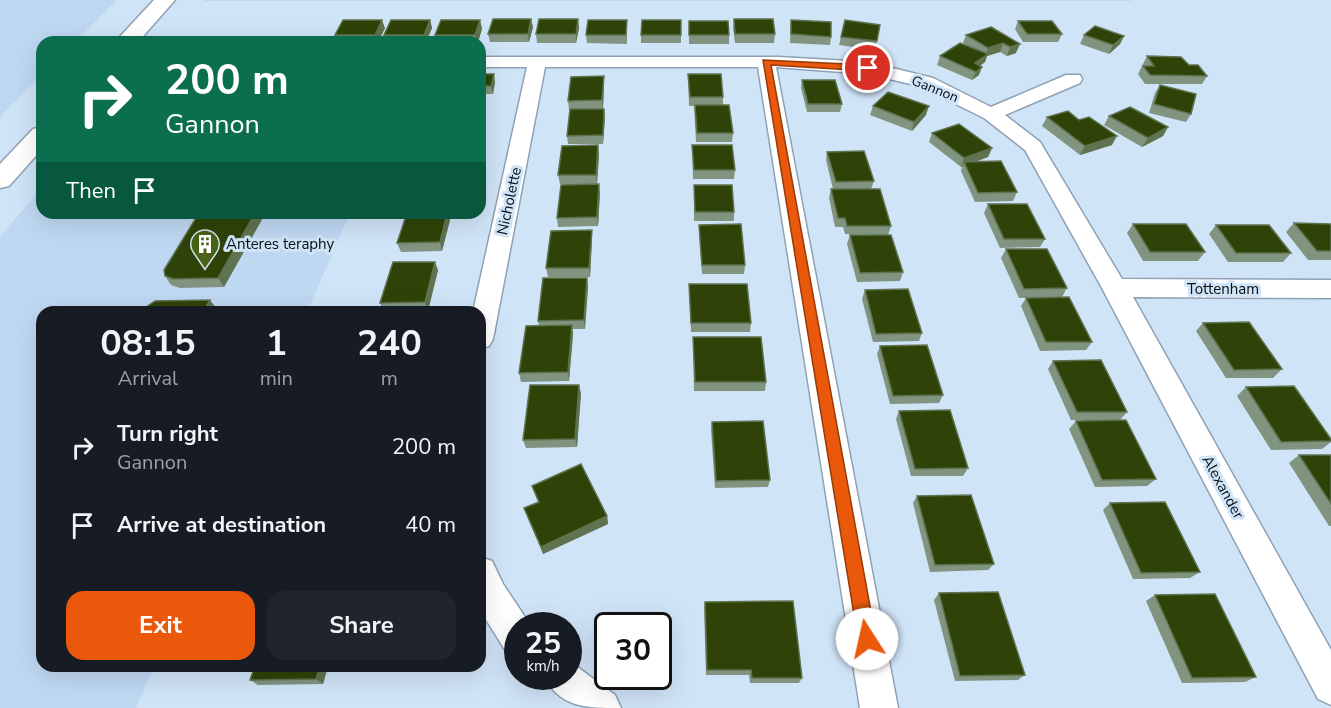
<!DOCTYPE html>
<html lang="en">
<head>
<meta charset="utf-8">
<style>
	:root { --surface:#171b24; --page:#20242c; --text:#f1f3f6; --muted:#9ea1a6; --accent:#ea580c }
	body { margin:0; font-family:"Nunito Sans",sans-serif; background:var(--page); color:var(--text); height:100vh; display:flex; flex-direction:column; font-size:22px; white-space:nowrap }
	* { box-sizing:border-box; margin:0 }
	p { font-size:20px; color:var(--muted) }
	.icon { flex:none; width:33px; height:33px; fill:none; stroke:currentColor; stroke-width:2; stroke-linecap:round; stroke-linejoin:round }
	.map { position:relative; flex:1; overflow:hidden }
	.details { position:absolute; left:36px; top:306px; width:450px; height:366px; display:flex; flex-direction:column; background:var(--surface); border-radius:18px; box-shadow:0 6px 24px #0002 }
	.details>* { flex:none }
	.top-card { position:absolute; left:36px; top:36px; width:450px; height:183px; border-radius:18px; box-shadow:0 6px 24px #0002; background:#0b6e4f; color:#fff; overflow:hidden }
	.speed { position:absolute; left:504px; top:612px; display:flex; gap:12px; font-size:30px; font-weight:700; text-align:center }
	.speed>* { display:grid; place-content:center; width:78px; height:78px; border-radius:50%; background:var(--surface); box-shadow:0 6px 24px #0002; line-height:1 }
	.speed small { font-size:15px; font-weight:400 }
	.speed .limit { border:3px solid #111; border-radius:9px; background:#fff; color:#111 }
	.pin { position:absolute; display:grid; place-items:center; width:51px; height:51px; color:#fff; margin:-26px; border:3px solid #fff; border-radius:50%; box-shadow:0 2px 6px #0007 }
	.me { position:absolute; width:66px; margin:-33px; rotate:350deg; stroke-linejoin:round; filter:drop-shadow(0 0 4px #0008) }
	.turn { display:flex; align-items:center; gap:21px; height:126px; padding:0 30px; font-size:27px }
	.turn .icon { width:78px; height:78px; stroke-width:2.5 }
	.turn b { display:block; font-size:42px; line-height:51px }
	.then { display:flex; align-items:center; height:57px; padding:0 30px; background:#0003; gap:12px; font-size:22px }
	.eta { display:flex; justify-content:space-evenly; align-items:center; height:102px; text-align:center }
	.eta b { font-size:36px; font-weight:700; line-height:42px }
	.action { display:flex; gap:12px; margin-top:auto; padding:12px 30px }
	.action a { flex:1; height:69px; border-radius:18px; background:var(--accent); color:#fff; font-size:24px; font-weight:700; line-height:69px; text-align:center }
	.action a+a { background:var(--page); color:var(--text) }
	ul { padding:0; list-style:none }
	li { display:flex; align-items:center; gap:18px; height:78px; padding:0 30px }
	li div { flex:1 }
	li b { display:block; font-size:22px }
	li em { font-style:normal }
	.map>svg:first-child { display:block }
	.built { fill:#bfd8f2 }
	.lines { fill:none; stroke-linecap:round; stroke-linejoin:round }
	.minor-casing { stroke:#8fa1b4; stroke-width:3 }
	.secondary-casing { stroke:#8fa1b4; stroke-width:3 }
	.minor { fill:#fff; fill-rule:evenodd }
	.secondary { fill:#fff; fill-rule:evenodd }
	.wall { fill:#809480 }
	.shaded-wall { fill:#5f7350 }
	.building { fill:#2f4308; stroke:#5f7350; stroke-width:1.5 }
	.route { fill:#ea580c; stroke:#983908; stroke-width:1.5 }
	.labels { text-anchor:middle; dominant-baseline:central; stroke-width:6; stroke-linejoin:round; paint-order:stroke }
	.far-street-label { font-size:14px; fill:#080e15; stroke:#d0e4f8 }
	.street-label { font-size:15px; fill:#080e15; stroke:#d0e4f8 }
	.poi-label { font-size:15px; fill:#080e15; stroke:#d0e4f8; text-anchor:start }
</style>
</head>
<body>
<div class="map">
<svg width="1331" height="708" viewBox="0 0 1331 708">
	<rect width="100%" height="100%" fill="#d0e4f8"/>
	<g class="built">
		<polygon points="0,0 117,0 75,42 42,42 42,75 0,117"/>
		<polygon points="1131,0 1132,1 204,1 204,0"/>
		<polygon points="42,187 42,213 350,213 307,312 42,312 42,666 154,666 136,708 0,708 0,237"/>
	</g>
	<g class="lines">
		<g class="minor-casing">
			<g id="minor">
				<polygon points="480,57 778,57 868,62 933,78 991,107 1066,75 1080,75 1082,79 1080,83 1005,115 1040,142 1122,279 1331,280 1331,298 1133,297 1331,650 1331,705 1318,699 1102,288 1025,150 984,118 919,86 868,74 776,67 898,708 860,708 758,67 545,67 493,339 489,346 480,349 480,312 473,312 527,67 480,67"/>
				<polygon points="480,557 492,561 503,584 531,626 518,626 518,655 505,650 480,610"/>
				<path d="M568,660L615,695L621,708C586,708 560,708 544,676H568Z"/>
			</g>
		</g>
		<g class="secondary-casing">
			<g id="secondary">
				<polygon points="154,0 175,0 138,42 115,42"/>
				<polygon points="42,127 42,149 9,186 0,188 0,164 33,129"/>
			</g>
		</g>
		<use href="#minor" class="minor"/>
		<use href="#secondary" class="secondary"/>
	</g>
	<g class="wall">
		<polygon points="531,19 533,27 529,42 490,42 488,34"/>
		<polygon points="578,19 579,28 576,43 537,43 536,34"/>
		<polygon points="734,19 775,34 774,43 735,43 733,28"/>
		<polygon points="430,20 432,28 426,42 386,42 384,35"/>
		<polygon points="480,20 482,29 478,42 437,42 435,35"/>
		<polygon points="681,20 681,43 641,43 641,35"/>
		<polygon points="791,20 831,37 830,45 790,43"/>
		<polygon points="845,20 877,41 875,50 839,45"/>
		<polygon points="689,21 729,35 729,44 689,44"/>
		<polygon points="1018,21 1062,34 1058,42 1023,42 1015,29"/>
		<polygon points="991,27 1016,53 1007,56 1000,52 987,56 985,62 980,66 979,75 972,80 937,65 940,56 966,45 963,43 966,35"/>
		<polygon points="385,28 378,42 338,42 335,35"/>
		<polygon points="627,29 627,44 587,43 586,35"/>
		<polygon points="1084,35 1124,36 1120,44 1109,54 1080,44"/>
		<polygon points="1147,56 1189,65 1207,76 1202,84 1145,84 1138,74"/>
		<polygon points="480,74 495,82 493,94 480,94 480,95"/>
		<polygon points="688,74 723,97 723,105 733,133 732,142 696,142 694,106 689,106"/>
		<polygon points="802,80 842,104 840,112 807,112 801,88"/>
		<polygon points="604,85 603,109 604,109 605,117 603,144 568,144 567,136 570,109 569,109 568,101"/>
		<polygon points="1160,85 1191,114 1186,122 1149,113 1155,93"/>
		<polygon points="873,106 926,115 912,131 870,115"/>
		<polygon points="1109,116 1168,127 1163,136 1142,147 1104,125"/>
		<polygon points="1047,117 1079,120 1112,145 1080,155 1042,126"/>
		<polygon points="932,133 992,148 988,157 975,162 1017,192 1013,201 975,202 961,171 962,167 961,167 929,142"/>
		<polygon points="692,145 735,170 734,179 693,179"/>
		<polygon points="827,152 874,181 871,189 891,226 888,235 903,272 900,281 857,282 847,244 850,235 880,235 845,234 843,227 835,227 829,198 831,189 833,189 826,160"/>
		<polygon points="599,154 597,184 560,184 558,175"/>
		<polygon points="694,185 734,212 734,221 694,221"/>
		<polygon points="600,193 598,226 558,227 557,218"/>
		<polygon points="988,204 1045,239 1040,247 1000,248 984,213"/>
		<polygon points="199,213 264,213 265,214 224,287 180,288 171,285 165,276"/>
		<polygon points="407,213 448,213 450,220 442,251 401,252 397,243"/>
		<polygon points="1294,223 1331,224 1331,260 1308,260 1286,232"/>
		<polygon points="1133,224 1205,252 1198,261 1143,261 1127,233"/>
		<polygon points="699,225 745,265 744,274 702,274 699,234"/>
		<polygon points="1216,225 1291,253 1283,262 1228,262 1209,234"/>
		<polygon points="592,230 592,239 590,277 548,277 546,268"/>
		<polygon points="1006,249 1067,288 1062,297 1019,298 1001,258"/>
		<polygon points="438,270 428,311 383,310 380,303"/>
		<polygon points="689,284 751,323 750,332 691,332"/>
		<polygon points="588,286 585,329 572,329 573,334 569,381 521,382 519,373 539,326 538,321"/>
		<polygon points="865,290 922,333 919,341 873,342 862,299"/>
		<polygon points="1026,298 1092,342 1086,350 1040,351 1021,306"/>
		<polygon points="1203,323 1282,369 1273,378 1226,378 1196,331"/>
		<polygon points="693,337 766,382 765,391 694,391"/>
		<polygon points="880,346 943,395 939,403 890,404 877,354"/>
		<polygon points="1053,361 1127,412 1120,420 1071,420 1048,369"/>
		<polygon points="1246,387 1331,439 1331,442 1322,449 1271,450 1237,396"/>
		<polygon points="581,393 577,447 526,448 523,440"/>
		<polygon points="899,411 968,468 963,476 911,476 896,419"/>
		<polygon points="1076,421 1156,479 1147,486 1095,487 1069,429"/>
		<polygon points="712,422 770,480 768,487 715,488 711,430"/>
		<polygon points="1299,455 1331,455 1331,526 1329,526 1289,463"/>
		<polygon points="532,486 607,516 608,524 543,554 524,508 538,502"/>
		<polygon points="917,496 994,564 988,570 930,572 913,503"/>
		<polygon points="1110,503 1200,572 1190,578 1133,579 1103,510"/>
		<polygon points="939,593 1025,675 1018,680 955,681 934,600"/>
		<polygon points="1155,595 1256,677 1245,682 1182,683 1146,601"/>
		<polygon points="705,602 802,678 799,683 750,683 749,675 706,675 704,608"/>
		<polygon points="328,666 323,684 258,685 250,680"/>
	</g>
	<g class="shaded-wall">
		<polygon points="531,19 533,27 529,42 528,34"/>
		<polygon points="578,19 579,28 576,43 576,34"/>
		<polygon points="382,20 385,28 378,42 377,42 375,35"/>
		<polygon points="430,20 432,28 426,42 424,35"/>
		<polygon points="480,20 482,29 478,42 477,42 475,35"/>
		<polygon points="1124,36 1120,44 1109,54 1113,45"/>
		<polygon points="1003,43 1000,52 987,56 985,62 973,71 975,63 985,56 988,48"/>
		<polygon points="1020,44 1016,53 1007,56 1010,47"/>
		<polygon points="982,67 979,75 972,80 976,72"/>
		<polygon points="494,74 495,82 493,94 491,86"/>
		<polygon points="604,76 604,85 603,109 602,100"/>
		<polygon points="929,106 926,115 912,131 914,122"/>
		<polygon points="604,109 605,117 603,144 603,135"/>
		<polygon points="1168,127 1163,136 1142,147 1148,138"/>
		<polygon points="1117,136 1112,145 1080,155 1085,146"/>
		<polygon points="598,145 599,154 597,184 596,175"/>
		<polygon points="992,148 988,157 966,165 964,162 962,167 961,167 964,158"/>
		<polygon points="599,184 600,193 598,226 597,217"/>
		<polygon points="255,213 264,213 265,214 224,287 218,278"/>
		<polygon points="447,213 448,213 450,220 442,251 440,242"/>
		<polygon points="592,230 592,239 590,277 589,268"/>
		<polygon points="435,262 438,270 428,311 425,302"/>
		<polygon points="587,278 588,286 585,329 584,320"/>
		<polygon points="210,300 216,308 214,312 203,312"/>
		<polygon points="572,325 573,334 569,381 568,372"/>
		<polygon points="579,385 581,393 577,447 575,439"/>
		<polygon points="607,516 608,524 543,554 541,547"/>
		<polygon points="320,666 328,666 323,684 316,679"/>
	</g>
	<g class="building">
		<polygon points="493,19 531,19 528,34 488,34"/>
		<polygon points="539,19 578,19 576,34 536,34"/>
		<polygon points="734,19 773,19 775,34 735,34"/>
		<polygon points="343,20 382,20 375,35 335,35"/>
		<polygon points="391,20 430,20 424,35 384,35"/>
		<polygon points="441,20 480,20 475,35 435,35"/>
		<polygon points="588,20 627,20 626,35 586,35"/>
		<polygon points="642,20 681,20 681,35 641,35"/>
		<polygon points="791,20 831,22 831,37 791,34"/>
		<polygon points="845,20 880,25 877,41 841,37"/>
		<polygon points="689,21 728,21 729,35 689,35"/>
		<polygon points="1018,21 1052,21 1062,34 1027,34"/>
		<polygon points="1095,26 1124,36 1113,45 1084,35"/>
		<polygon points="991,27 1020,44 1010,47 1003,43 988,48 966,35"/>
		<polygon points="960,43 988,54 975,63 982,67 976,72 940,56"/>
		<polygon points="1147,56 1181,57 1189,65 1198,65 1207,76 1150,75 1143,66 1154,66"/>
		<polygon points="480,74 494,74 491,86 480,86"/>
		<polygon points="688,74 721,74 723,97 690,97"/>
		<polygon points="604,76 602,100 568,101 571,77"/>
		<polygon points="802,80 835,80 842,104 808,104"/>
		<polygon points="1160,85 1196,94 1191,114 1154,104"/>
		<polygon points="888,92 929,106 914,122 873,106"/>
		<polygon points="695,105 729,105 733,133 697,133"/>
		<polygon points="1130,107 1168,127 1148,138 1109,116"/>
		<polygon points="570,109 604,109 603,135 567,136"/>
		<polygon points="1068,111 1079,120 1089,117 1117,136 1085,146 1047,117"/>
		<polygon points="959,124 992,148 964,158 932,133"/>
		<polygon points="598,145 596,175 558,175 562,146"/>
		<polygon points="692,145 732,145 735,170 694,170"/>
		<polygon points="864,151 874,181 836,182 827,152"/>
		<polygon points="1001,161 1017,192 978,193 964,162"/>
		<polygon points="599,184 597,217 557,218 561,185"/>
		<polygon points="694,185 732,185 734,212 695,212"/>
		<polygon points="831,189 880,189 891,226 847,226 845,218 838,218"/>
		<polygon points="988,204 1027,204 1045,239 1004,239"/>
		<polygon points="199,213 255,213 218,278 173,279 165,276 164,270"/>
		<polygon points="407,213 447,213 440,242 397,243"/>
		<polygon points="1294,223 1331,224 1331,251 1317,251"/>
		<polygon points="741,224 745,265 702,265 699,225"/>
		<polygon points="1133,224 1186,224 1205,252 1150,252"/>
		<polygon points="1216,225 1269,225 1291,253 1236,253"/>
		<polygon points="592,230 589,268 546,268 551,231"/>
		<polygon points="850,235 891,235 903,272 860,273"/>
		<polygon points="1006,249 1047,249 1067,288 1024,289"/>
		<polygon points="393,262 435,262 425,302 380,303"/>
		<polygon points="543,278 587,278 584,320 538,321"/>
		<polygon points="689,284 747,284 751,323 691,323"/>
		<polygon points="908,289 922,333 876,334 865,290"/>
		<polygon points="1069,297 1092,342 1046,342 1026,298"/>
		<polygon points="210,300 203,312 139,312 155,301"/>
		<polygon points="419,309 419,312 373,312 373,310"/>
		<polygon points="1249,322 1282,369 1234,370 1203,323"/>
		<polygon points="572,325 568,372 519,373 526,326"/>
		<polygon points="693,337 761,337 766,382 695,382"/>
		<polygon points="927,345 943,395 893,396 880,346"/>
		<polygon points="1101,360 1127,412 1077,412 1053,361"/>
		<polygon points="530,385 579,385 575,439 523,440"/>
		<polygon points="1294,386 1331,439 1331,441 1281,442 1246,387"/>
		<polygon points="950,410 968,468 915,469 899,411"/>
		<polygon points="1126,420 1156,479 1102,480 1076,421"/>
		<polygon points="763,421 770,480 716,481 712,422"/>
		<polygon points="1299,455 1331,455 1331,504"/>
		<polygon points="581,464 607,516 541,547 524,508 539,502 532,486"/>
		<polygon points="971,495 994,564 935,565 917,496"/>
		<polygon points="1165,502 1200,572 1141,573 1110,503"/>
		<polygon points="998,592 1025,675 960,676 939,593"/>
		<polygon points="1215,594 1256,677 1192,678 1155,595"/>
		<polygon points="793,601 802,678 752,678 751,670 707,670 705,602"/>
		<polygon points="255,666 320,666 316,679 250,680"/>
	</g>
	<polygon class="route" points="763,60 868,65 873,68 868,71 771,65 876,639 873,645 867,648 860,645 858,639"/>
	<defs>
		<g id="building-pin" transform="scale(1.5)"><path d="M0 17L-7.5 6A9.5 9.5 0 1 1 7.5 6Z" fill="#486315" stroke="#d0e4f8"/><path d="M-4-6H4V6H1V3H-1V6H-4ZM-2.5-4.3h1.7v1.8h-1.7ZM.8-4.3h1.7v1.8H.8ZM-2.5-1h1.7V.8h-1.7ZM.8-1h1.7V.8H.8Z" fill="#fff"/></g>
	</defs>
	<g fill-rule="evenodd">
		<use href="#building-pin" x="205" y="244"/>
	</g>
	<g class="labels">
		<g class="far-street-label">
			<text transform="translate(935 89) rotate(22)">Gannon</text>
		</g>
		<g class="street-label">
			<text transform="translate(509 201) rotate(-78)">Nicholette</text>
			<text x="1223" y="289">Tottenham</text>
			<text transform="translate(1223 487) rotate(61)">Alexander</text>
		</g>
		<g class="poi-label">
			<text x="226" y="244">Anteres teraphy</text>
		</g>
	</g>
</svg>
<div class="speed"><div>25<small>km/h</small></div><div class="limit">30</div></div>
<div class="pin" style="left:868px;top:68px;background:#d93025"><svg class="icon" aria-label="arrive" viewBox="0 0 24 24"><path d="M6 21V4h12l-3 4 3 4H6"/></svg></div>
<svg class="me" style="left:867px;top:639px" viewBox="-20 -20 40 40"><circle r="19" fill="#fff"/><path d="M0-13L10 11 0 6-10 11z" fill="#ea580c"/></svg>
<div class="top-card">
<div class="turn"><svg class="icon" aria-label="right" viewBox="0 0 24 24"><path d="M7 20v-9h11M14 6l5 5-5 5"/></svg><div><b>200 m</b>Gannon</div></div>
<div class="then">Then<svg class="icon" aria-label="arrive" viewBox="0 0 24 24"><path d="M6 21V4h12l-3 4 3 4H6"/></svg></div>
</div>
<section class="details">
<div class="eta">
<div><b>08:15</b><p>Arrival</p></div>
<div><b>1</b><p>min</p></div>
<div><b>240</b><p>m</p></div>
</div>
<ul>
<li><svg class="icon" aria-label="right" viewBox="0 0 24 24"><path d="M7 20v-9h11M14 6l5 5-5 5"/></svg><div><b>Turn right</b><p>Gannon</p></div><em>200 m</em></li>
<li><svg class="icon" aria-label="arrive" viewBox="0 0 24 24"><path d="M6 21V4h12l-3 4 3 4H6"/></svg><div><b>Arrive at destination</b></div><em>40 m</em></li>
</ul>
<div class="action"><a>Exit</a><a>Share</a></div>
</section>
</div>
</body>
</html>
